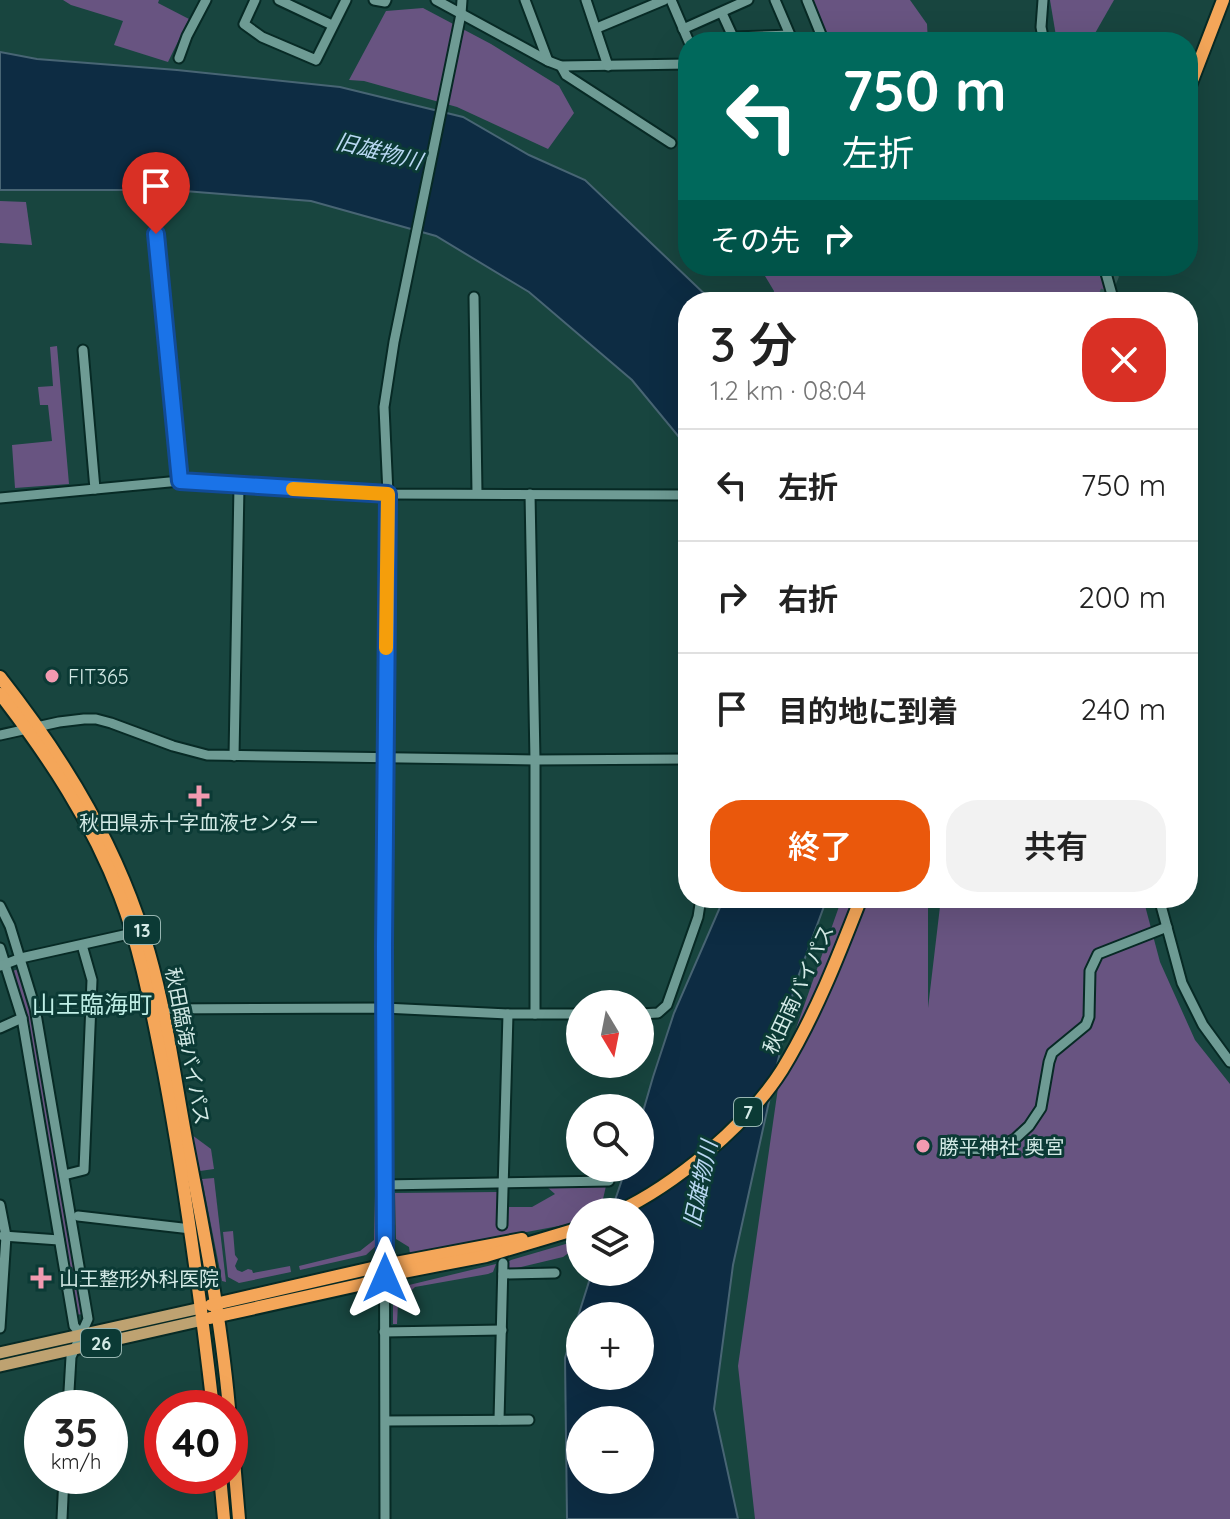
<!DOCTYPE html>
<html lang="ja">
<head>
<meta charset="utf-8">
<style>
	:root { --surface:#fff; --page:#f2f2f2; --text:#222; --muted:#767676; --line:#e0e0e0; --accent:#ea580c }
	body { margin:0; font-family:Quicksand,"Noto Sans JP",sans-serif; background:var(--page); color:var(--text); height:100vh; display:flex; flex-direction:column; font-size:30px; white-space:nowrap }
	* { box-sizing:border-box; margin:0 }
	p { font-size:26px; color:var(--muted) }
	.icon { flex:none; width:44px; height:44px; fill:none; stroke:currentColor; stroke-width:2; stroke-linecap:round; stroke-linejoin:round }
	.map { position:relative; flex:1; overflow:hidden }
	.sheet { position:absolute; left:678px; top:292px; width:520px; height:616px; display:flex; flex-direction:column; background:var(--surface); border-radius:32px; box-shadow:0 8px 32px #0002 }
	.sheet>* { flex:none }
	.guide { position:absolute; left:678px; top:32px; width:520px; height:244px; border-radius:32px; box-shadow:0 8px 32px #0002; background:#00695c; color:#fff; overflow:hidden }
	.needle { width:52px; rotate:170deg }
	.fabs { position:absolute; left:566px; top:990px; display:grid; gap:16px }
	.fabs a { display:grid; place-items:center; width:88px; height:88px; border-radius:50%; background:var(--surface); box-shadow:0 8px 32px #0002; font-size:40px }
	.speed { position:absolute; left:24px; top:1390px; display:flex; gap:16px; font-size:40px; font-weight:700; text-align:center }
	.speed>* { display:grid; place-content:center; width:104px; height:104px; border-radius:50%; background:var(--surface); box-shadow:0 8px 32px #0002; line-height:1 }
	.speed small { font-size:20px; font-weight:400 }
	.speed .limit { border:12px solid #d22; background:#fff; color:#111 }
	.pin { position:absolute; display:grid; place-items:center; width:68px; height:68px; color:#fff; margin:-82px -34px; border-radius:50% 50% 50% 0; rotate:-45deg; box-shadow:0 0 8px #0007 }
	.pin .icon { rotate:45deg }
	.me { position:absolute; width:88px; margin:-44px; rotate:0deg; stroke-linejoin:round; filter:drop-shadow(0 0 6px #0008) }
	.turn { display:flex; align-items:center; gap:28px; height:168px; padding:0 32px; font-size:36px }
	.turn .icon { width:104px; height:104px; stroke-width:2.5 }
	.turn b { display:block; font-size:56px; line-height:68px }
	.then { display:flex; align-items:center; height:76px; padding:0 32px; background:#0003; gap:16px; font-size:30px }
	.round { display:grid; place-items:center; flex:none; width:84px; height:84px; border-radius:32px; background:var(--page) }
	.headline { display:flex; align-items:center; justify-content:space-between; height:136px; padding:0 32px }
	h1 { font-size:48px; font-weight:600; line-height:60px }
	.cta { display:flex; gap:16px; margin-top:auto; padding:16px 32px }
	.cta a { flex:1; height:92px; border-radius:32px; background:var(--accent); color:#fff; font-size:32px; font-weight:600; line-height:92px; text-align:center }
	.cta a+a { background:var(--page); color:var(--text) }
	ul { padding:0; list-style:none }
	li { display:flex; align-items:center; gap:24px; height:112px; padding:0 32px; border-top:2px solid var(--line) }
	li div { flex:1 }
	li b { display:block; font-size:30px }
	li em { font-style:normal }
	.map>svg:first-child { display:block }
	.green { fill:#685481 }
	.water { fill:#0d2c43; stroke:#486574; stroke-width:2; fill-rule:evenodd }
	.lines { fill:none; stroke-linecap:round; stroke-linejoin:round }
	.highway-tunnel { stroke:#345e58; stroke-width:12; stroke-dasharray:12 6; stroke-linecap:butt }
	.minor-casing { stroke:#072a25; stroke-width:13 }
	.major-casing { stroke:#072a25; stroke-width:15 }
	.highway-casing { stroke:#072a25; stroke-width:16 }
	.minor { stroke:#6e9b94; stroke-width:9 }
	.major { stroke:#bea271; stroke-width:11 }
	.highway { stroke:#f4a659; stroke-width:12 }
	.route-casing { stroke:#114b97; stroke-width:20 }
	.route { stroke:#1a73e8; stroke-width:14 }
	.slow { stroke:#f59e0b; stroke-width:14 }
	.poi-dot { fill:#f29ab0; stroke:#0b3a35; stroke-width:3 }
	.labels { text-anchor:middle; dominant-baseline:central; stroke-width:6; stroke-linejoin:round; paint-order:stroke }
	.shield { fill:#0b3a35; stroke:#97b5b1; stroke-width:2 }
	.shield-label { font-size:18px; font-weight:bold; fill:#d3eae6 }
	.poi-label { font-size:20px; fill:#d3eae6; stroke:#0b3a35; text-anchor:start }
	.street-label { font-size:20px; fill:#d3eae6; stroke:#0b3a35 }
	.water-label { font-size:22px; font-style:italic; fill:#b9d8f2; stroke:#0b3a35 }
	.quarter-label { font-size:24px; fill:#c0efe7; stroke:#0b3a35 }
</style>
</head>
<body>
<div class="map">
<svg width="1230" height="1519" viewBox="0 0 1230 1519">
	<rect width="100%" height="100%" fill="#18453f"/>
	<g class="green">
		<polygon points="63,0 159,0 158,3 189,19 168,62 114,45 123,21 71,5"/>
		<polygon points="813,0 910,0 927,24 928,42 830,42"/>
		<polygon points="1050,0 1114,0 1090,42 1057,42"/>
		<polygon points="423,8 491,44 559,86 574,113 548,149 457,107 364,81 349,80 386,11"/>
		<polygon points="0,201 26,202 32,245 0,243"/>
		<path d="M759,266H1045C1064,273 1080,277 1100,275L1109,302H772L774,291Z"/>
		<polygon points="57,346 69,484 15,488 12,445 52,441 48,405 40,405 38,387 53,386 50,347"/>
		<polygon points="842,898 928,898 928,1008 941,898 1143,898 1160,962 1195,1040 1230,1084 1230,1519 755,1519 738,1366 780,1074"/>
		<polygon points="18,969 20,970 34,1009 85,1314 73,1315 12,977 13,971"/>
		<polygon points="192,1135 211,1149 214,1169 200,1171"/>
		<polygon points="214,1178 226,1282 222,1281 202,1179"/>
		<polygon points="606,1186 600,1212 580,1212 580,1222 410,1254 409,1247 396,1239 395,1193 498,1192 498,1227 507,1226 508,1207 532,1207 555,1194 547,1187"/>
		<polygon points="379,1194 378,1244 366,1255 300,1270 299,1266 360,1251 374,1240 375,1195"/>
		<polygon points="233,1231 235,1255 238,1259 235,1266 237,1270 242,1272 248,1269 252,1270 253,1273 290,1266 291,1272 239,1283 228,1277 223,1232"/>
		<polygon points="580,1237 580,1245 563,1257 517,1268 509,1268 508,1262 511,1260 569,1243"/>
		<polygon points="496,1264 493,1272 488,1274 415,1287 398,1303 397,1324 393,1324 393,1301 409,1285"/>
	</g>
	<g class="water">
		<polygon points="0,52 37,59 177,70 340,87 463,117 529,155 585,180 713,302 688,302 688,448 632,380 529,292 436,236 311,201 172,190 0,190"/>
		<path d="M724,898H827L794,988L733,1265L714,1409L738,1519H567L565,1358L592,1272H640V1212H611L626,1168H640V1122L653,1077L674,1013ZM580,1316H640V1376H580ZM580,1420H640V1480H580Z"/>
	</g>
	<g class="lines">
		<polyline class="highway-tunnel" points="1102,302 1117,266"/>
		<g class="minor-casing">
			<g id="minor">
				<polyline points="255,0 244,24 262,37 316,60 346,0"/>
				<polyline points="279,0 332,25"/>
				<polyline points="374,0 385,2 386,0"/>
				<polyline points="436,0 548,61 561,66 688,64"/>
				<polyline points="525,0 548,61"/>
				<polyline points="586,0 608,66"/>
				<polyline points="671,0 689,42"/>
				<polyline points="807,0 824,42"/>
				<polyline points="1043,0 1041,27 1044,42"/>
				<polyline points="722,13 733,37 790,35 775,0"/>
				<polyline points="597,28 664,0"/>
				<polyline points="683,29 748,0"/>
				<polyline points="179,58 187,36 206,0"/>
				<polyline points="561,66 566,75 671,143"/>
				<polyline points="153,203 180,481"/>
				<polyline points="1104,266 1114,302"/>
				<polyline points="474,297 477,493"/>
				<polyline points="83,350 95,489"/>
				<polyline points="530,494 535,760 535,1014"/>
				<polyline points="0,498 180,481 388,494 688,495"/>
				<polyline points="0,735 59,722 84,719 96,719 111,723 173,746 207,755 535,760 688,759"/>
				<polyline points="234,756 239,486"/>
				<polyline points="1159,898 1182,983 1203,1025 1230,1062"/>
				<polyline points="0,906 10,926 35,1008 88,1319 71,1357 68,1408"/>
				<polyline points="0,948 22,1018 74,1326 81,1334"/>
				<polyline points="0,966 21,958 133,933"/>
				<polyline points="159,1009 384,1008 508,1014 580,1014"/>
				<polyline points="640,1014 658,1013 667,1005 698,917 701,898"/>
				<polyline points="0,1028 22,1018"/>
				<polyline points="954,1149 995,1150 1015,1139 1029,1126 1041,1108 1049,1062 1052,1053 1086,1025 1089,1017 1090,971 1098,954 1167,927"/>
				<polyline points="64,1175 84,1170 92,980 82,945"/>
				<polyline points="384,1185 609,1181"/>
				<polyline points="0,1205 6,1236 0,1328"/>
				<polyline points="78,1216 191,1229"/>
				<polyline points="502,1225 508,1014"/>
				<polyline points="3,1236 59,1240"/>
				<polyline points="503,1274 555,1273"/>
				<polyline points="384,1332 502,1330"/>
				<polyline points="499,1420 503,1263"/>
				<polyline points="386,1421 529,1420"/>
				<polyline points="62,1519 64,1476"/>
				<polyline points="385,1519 384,1008 388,494 384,407 394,342 461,14 462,0"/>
			</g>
		</g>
		<g class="major-casing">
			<g id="major">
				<polyline points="0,1353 201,1308"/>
				<polyline points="0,1366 203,1320"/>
			</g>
		</g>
		<g class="highway-casing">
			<g id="highway">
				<polyline points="1188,91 1223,0"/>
				<path d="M0,677C66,761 120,850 149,953C167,1016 175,1081 187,1144C204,1231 221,1319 229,1408"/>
				<path d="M0,694C48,756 92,822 120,896C142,953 152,1013 164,1072C185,1184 200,1295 213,1408"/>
				<path d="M617,1212C675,1185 747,1125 782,1070C815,1016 838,957 861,898"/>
				<polyline points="211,1305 385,1265 522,1239"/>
				<polyline points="210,1318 363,1284 403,1272 486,1256 580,1228"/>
				<polyline points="230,1415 239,1519"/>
				<polyline points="220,1476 224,1519"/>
			</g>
		</g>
		<use href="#minor" class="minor"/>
		<use href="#major" class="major"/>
		<use href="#highway" class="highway"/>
	</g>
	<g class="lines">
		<g class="route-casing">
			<polyline id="route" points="156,234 180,481 388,494 384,946 385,1278"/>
		</g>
		<use href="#route" class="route"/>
		<polyline class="slow" points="293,489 388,494 386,648"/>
	</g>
	<g class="poi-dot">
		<circle cx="52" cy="676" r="8"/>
		<path d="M195 784h8v8h8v8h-8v8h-8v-8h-8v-8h8z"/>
		<circle cx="923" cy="1146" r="8"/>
		<path d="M37 1266h8v8h8v8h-8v8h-8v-8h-8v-8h8z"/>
	</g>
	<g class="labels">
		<g class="shield">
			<rect x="124" y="916" width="36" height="28" rx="6"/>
			<rect x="734" y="1098" width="28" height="28" rx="6"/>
			<rect x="81" y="1329" width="40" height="28" rx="6"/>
		</g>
		<g class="shield-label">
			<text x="142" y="930">13</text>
			<text x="748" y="1112">7</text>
			<text x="101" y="1343">26</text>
		</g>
		<g class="poi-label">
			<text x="68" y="676">FIT365</text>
			<text x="199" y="822" text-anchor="middle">秋田県赤十字血液センター</text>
			<text x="939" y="1146">勝平神社 奥宮</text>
			<text x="59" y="1278">山王整形外科医院</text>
		</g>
		<g class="street-label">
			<text transform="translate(798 989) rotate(-65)">秋田南バイパス</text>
			<text transform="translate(188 1046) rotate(79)">秋田臨海バイパス</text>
		</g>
		<g class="water-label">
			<text transform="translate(379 151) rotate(14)">旧雄物川</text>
			<text transform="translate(700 1184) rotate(-78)">旧雄物川</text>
		</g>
		<g class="quarter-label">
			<text x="92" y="1004">山王臨海町</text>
		</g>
	</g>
</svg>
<div class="fabs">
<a><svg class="needle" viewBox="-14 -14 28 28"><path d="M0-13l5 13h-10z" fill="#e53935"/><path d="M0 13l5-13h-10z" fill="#767676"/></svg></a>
<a><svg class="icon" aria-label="search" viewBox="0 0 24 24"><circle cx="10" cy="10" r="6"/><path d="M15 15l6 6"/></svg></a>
<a><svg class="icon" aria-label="layers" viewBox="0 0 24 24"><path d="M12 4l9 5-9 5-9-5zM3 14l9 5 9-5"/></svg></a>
<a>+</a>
<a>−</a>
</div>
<div class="speed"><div>35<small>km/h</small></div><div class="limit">40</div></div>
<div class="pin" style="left:156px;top:234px;background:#d93025"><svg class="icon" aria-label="arrive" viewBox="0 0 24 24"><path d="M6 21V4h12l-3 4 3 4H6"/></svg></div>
<svg class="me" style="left:385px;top:1278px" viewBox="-20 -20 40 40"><path d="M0-17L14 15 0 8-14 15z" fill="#1a73e8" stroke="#fff" stroke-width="4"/></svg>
<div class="guide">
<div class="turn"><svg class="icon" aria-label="left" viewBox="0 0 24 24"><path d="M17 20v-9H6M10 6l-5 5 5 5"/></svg><div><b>750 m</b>左折</div></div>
<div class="then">その先<svg class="icon" aria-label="right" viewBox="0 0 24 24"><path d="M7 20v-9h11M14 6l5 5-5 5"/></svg></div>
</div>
<section class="sheet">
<div class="headline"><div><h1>3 分</h1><p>1.2 km · 08:04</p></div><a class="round" style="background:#d93025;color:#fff"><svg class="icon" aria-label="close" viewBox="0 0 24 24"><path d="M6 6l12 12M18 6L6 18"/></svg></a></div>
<ul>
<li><svg class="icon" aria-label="left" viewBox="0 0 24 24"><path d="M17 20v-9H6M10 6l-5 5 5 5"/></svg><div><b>左折</b></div><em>750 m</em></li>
<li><svg class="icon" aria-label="right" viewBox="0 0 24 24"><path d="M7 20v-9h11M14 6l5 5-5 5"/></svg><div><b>右折</b></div><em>200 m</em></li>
<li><svg class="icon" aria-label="arrive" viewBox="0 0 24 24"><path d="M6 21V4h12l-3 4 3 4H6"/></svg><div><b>目的地に到着</b></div><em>240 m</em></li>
</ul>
<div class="cta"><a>終了</a><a>共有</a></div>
</section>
</div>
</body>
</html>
